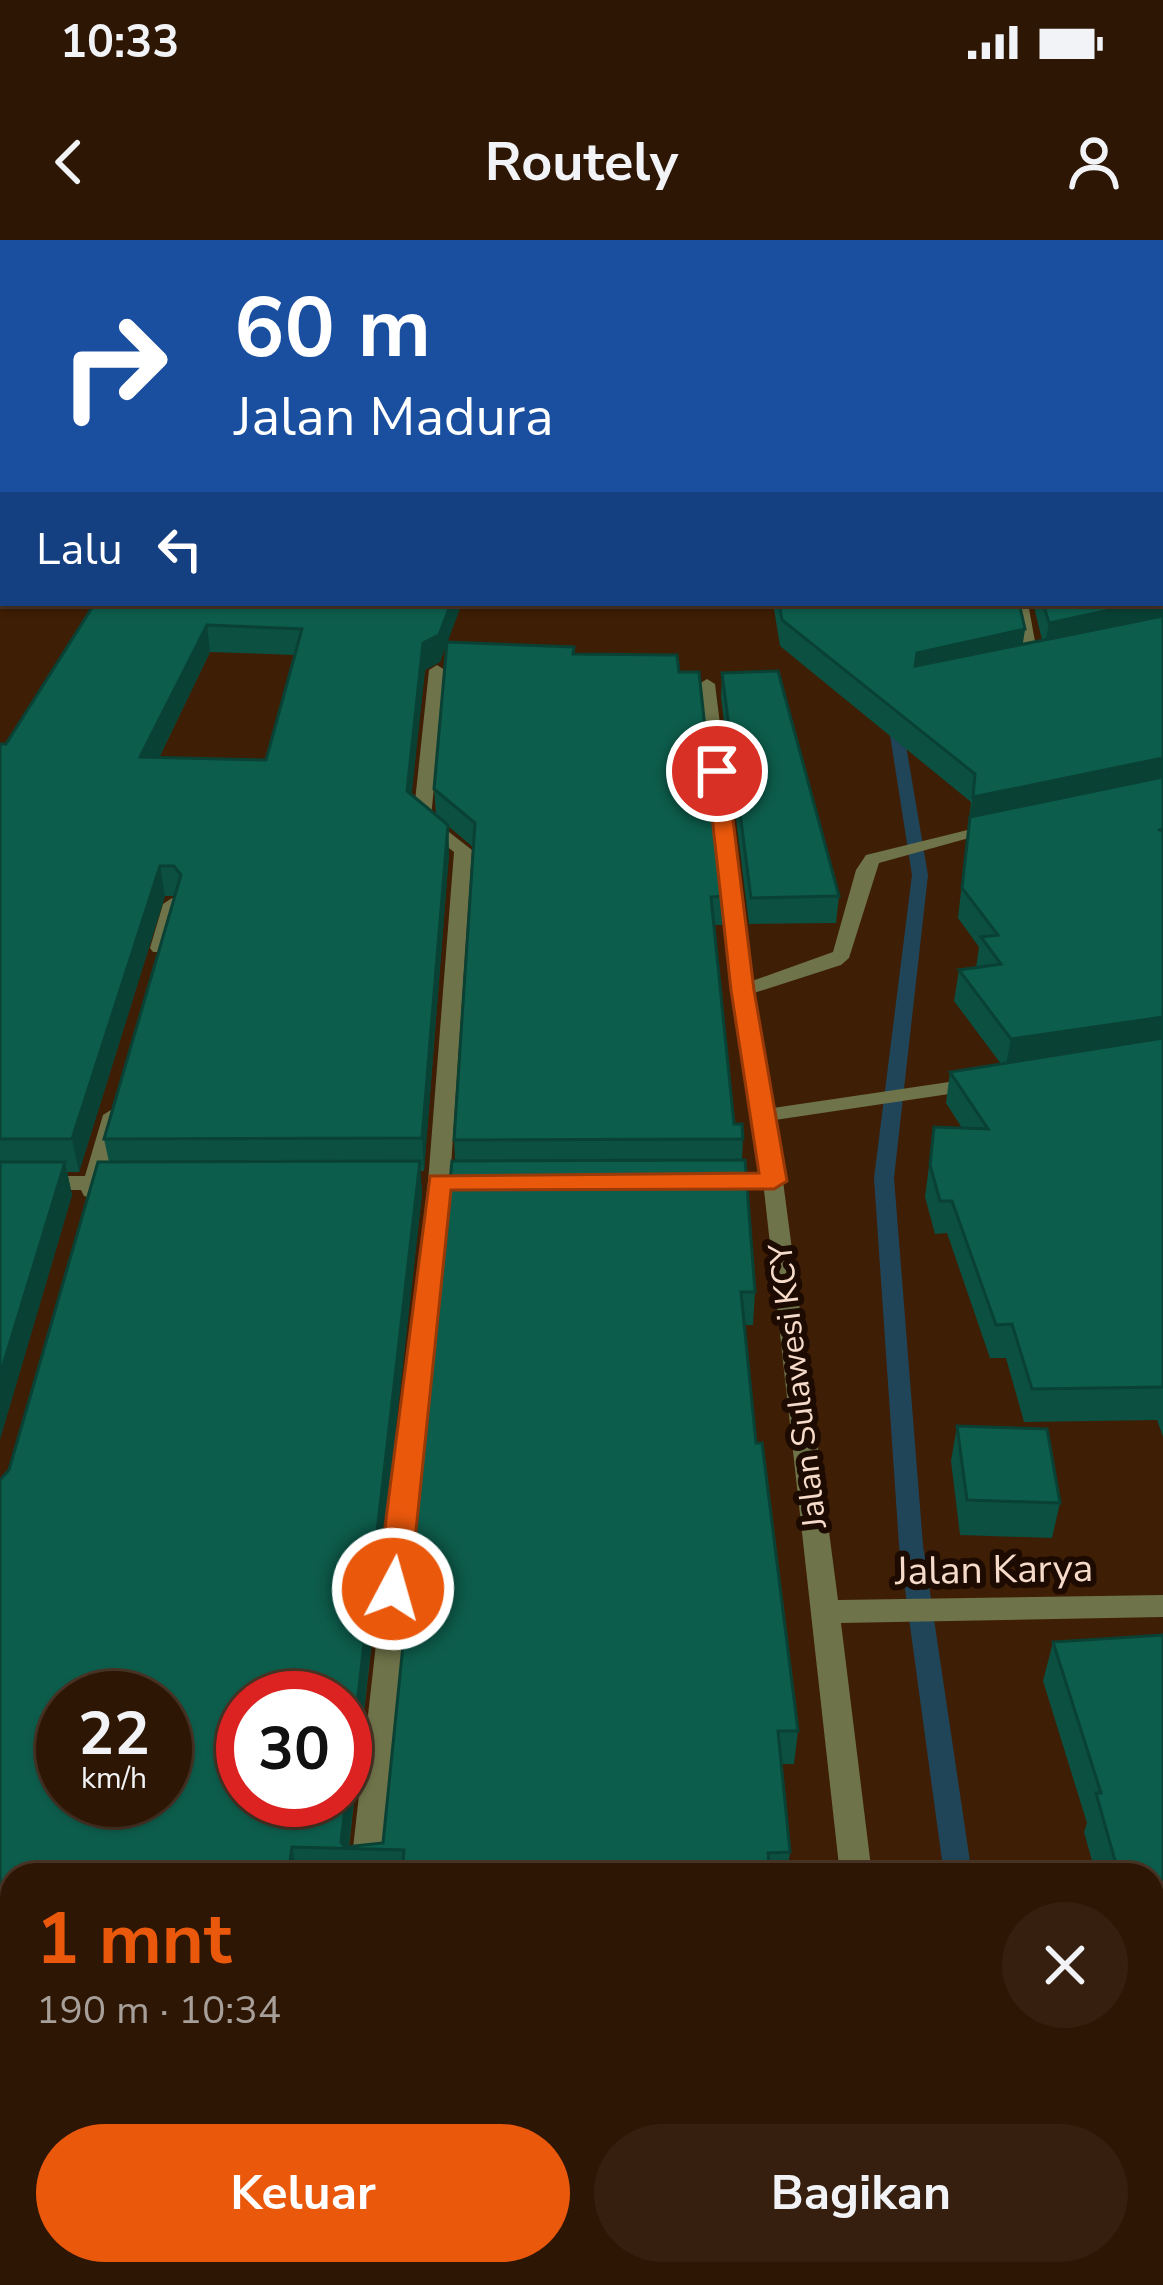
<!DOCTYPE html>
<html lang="id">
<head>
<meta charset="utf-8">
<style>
	:root { --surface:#2e1604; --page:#361f0e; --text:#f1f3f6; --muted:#a79f9a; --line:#493526; --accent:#ea580c }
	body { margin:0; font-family:"Nunito Sans",sans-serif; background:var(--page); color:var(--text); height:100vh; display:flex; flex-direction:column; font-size:45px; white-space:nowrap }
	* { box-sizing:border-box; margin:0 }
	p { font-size:39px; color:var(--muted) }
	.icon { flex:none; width:66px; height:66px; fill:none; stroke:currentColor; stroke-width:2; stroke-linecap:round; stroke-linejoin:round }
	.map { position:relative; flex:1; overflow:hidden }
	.sheet { position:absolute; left:0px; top:1623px; width:1164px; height:423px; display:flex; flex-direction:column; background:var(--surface); border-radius:36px 36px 0 0; box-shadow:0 3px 9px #0004,0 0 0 3px var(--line) }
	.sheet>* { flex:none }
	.banner { position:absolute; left:0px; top:0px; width:1164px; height:366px; box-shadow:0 3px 9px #0004,0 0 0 3px var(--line); background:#1a4fa0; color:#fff; overflow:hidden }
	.speed { position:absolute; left:36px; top:1431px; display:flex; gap:24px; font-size:60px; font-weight:700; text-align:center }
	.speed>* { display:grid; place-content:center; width:156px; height:156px; border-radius:50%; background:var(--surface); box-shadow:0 3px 9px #0004,0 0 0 3px var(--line); line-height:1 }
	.speed small { font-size:30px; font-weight:400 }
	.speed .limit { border:18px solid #d22; background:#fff; color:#111 }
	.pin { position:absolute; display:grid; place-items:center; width:102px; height:102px; color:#fff; margin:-51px; border:6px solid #fff; border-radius:50%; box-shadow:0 3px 12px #0007 }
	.me { position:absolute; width:132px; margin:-66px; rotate:6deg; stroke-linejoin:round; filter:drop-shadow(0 0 9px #0008) }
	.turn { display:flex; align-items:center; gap:42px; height:252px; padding:0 36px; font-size:54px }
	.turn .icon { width:156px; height:156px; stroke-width:2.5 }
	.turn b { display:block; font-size:84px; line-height:102px }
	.then { display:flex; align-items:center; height:114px; padding:0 36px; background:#0003; gap:24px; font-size:45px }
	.round { display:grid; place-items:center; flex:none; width:126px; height:126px; border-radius:63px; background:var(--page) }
	.headline { display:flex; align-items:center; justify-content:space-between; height:204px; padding:0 36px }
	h1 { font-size:72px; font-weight:700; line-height:90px; color:var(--accent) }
	.button { display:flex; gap:24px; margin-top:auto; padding:24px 36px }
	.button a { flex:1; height:138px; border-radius:72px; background:var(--accent); color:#fff; font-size:48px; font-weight:700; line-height:138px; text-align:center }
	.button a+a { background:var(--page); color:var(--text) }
	.status { display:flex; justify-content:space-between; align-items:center; height:84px; padding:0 60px; background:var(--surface); direction:ltr }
	.status svg { height:33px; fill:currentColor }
	header { display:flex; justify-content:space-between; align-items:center; height:156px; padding:0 36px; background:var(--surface); font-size:54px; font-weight:700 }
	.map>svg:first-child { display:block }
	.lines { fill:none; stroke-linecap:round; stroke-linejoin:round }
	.stream { fill:#204559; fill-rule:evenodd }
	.street { fill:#6e7349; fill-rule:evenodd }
	.wall { fill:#0b5041; fill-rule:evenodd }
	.shaded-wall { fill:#094135 }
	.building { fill:#0d5d4c; stroke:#094135; stroke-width:3; fill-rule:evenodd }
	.route { fill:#ea580c; stroke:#983908; stroke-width:3 }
	.labels { text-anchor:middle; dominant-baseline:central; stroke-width:12; stroke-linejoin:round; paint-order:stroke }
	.street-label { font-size:33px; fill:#f6dbca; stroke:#1d0b01 }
	.near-street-label { font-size:39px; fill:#f6dbca; stroke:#1d0b01 }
</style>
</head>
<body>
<div class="status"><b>10:33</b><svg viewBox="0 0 49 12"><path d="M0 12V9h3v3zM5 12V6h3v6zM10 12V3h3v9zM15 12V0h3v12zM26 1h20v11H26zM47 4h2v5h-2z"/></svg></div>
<header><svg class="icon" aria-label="back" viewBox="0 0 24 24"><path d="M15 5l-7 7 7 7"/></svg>Routely<svg class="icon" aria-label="person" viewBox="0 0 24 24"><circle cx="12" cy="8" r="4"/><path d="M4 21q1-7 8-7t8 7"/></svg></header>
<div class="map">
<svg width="1163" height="2045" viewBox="0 0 1163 2045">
	<rect width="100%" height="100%" fill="#3e1e05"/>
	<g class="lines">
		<g class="stream">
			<polygon points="894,472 901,476 928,635 894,938 923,1305 972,1635 944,1635 899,1305 874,938 912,635 887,476"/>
			<polygon points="999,2034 1033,2034 1036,2045 1002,2045"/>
		</g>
		<g class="street">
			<polygon points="3,79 3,87 0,88 0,80"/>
			<polygon points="1014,363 1028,363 1039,423 1026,420"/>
			<polygon points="437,425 445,430 431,578 472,610 450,942 382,1635 350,1635 428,942 454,612 413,580 429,430"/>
			<polygon points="707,439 715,444 752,741 833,712 856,630 866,615 996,583 1005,588 879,623 849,718 841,725 754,753 773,868 976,838 987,844 976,850 775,880 838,1360 1163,1355 1163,1377 841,1383 872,1635 840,1635 763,941 733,750 699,444"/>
			<polygon points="172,658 181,664 170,708 167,712 153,712 150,708 163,664"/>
			<polygon points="114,868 125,875 108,936 132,938 135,943 132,948 104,950 92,958 84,956 81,950 0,950 0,936 85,936 103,875"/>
			<polygon points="1163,1804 1163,1838 1152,1839 1152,1805"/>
			<polygon points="12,1971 12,2009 0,2010 0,1972"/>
			<polygon points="308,2034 346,2034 345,2045 307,2045"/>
			<polygon points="887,2034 925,2034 926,2045 888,2045"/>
		</g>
	</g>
	<g class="wall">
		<polygon points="0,0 1163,0 1163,1197 1157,1180 1024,1182 1006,1118 990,1118 947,993 935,994 925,957 934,887 962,888 946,863 950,832 1001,824 954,761 959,730 976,728 979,707 958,678 971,562 780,406 773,363 1019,363 1025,389 1022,404 1042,400 1033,363 1161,363 1161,3 3,3"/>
		<polygon points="3,191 3,320 0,320 0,194"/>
		<path d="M95,363H462L447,402L573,414L679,432L723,656L722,685H714L734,884L743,899L742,920L755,1052L753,1085H744L756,1203L798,1491L794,1524H781L790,1612L787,1635H12V1934L0,1933V1240L9,1230L109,922L104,899L175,656H165L79,932H67L72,955L0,1199V504H6ZM446,405L434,549L436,575L411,554L425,430L440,422ZM210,412L295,415L266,520L159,518ZM448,586L474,608L454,900L455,921L383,1603L349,1607L422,954L420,931H424L449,614Z"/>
		<polygon points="722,433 839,656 836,683 749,684 721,457"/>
		<polygon points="957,1186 1060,1263 1052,1298 960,1295 951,1221"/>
		<polygon points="1163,1395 1163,1749 1152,1750 1152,1635 1096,1635 1084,1592 1087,1583 1043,1441 1053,1402"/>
		<polygon points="1152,1836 1163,2045 1137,2045 1134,2034 1152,2034"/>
	</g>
	<g class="shaded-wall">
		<polygon points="3,37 3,61 0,64 0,40"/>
		<polygon points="1161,359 1163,359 1163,379 1044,410 1049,383 1143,363 1161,363"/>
		<polygon points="451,363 462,363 440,422 425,430 409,580 407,551 423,403"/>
		<polygon points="207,385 210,412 145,546 140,517"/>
		<polygon points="1025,389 1021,416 914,440 917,413"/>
		<polygon points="1163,515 1163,541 968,586 973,557"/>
		<polygon points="448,585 449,614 424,931 422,898"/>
		<polygon points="160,626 165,656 79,932 72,899"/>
		<polygon points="1163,761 1163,805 1005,830 1011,799"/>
		<polygon points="420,921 422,954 348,1609 341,1602"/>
		<polygon points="65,922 72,955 0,1199 0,1135"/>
		<polygon points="292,1607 297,1635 288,1635"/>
		<polygon points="258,2034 264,2034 266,2045 257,2045"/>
	</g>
	<g class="building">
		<polygon points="0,0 1161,0 1161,12 1163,12 1163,359 1161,359 1161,3 3,3 3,37 0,40"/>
		<polygon points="3,191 3,295 0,295 0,194"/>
		<path d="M95,363H451L439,395L423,403L407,551L448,585L422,898L104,899L181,635L174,626H160L72,899H0V504H6ZM207,385L302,389L266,520L140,517Z"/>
		<polygon points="779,363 1019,363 1025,389 917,413 915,426 1163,376 1163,518 973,557 975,534 782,380"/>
		<polygon points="1043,363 1143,363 1049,383"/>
		<polygon points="447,402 574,407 573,414 677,415 679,432 699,432 723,656 711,657 734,884 742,884 743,899 454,900 475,583 434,549"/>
		<polygon points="778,431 839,656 751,658 722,433"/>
		<polygon points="1163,537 1163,589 1160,590 1163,592 1163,777 1011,799 959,730 1001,724 981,697 998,695 962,648 970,577"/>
		<polygon points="1163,798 1163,1147 1032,1149 1012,1084 996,1085 952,961 940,961 930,925 934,887 988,889 950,832"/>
		<path d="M745,920L755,1052H741L756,1203H762L798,1491H778L790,1612L768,1613L770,1635H402L404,1610L292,1607L288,1635H12V1904H0V1240L9,1230L98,922L420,921L341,1602L345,1607L383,1603L452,921ZM63,1458H165V1560H63ZM243,1458H345V1560H243Z"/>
		<polygon points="0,922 65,922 0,1135"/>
		<polygon points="957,1186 1047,1189 1060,1263 967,1260"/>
		<polygon points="1163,1395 1163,1712 1152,1713 1152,1635 1119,1635 1096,1553 1101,1553 1053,1402"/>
		<polygon points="1163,1835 1163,2045 1159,2045 1152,2019 1152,1836"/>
		<polygon points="0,2003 12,2003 12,2034 258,2034 257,2045 0,2045"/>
		<polygon points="392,2034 852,2034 853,2045 392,2045"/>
	</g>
	<polygon class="route" points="717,526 727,531 754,750 787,941 774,949 451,950 410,1349 405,1358 393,1362 382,1358 377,1349 430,936 759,933 731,750 707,531"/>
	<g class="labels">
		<g class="street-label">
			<text transform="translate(798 1146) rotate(-97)">Jalan Sulawesi KCY</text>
		</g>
		<g class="near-street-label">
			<text transform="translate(994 1330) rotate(-1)">Jalan Karya</text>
		</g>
	</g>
</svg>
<div class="speed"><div>22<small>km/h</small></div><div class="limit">30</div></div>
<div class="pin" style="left:717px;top:531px;background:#d93025"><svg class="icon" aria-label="arrive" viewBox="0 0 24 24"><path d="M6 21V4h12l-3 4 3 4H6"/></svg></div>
<svg class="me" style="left:393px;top:1349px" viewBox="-20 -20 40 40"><circle r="17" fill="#ea580c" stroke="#fff" stroke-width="3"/><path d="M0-11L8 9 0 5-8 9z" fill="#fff"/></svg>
<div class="banner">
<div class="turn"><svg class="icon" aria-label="right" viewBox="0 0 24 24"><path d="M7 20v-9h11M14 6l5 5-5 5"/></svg><div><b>60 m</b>Jalan Madura</div></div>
<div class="then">Lalu<svg class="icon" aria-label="left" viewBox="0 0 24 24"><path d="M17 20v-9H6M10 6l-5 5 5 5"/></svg></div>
</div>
<section class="sheet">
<div class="headline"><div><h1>1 mnt</h1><p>190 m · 10:34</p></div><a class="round"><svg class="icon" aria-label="close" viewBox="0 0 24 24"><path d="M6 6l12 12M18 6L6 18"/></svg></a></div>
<div class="button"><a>Keluar</a><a>Bagikan</a></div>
</section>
</div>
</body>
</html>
